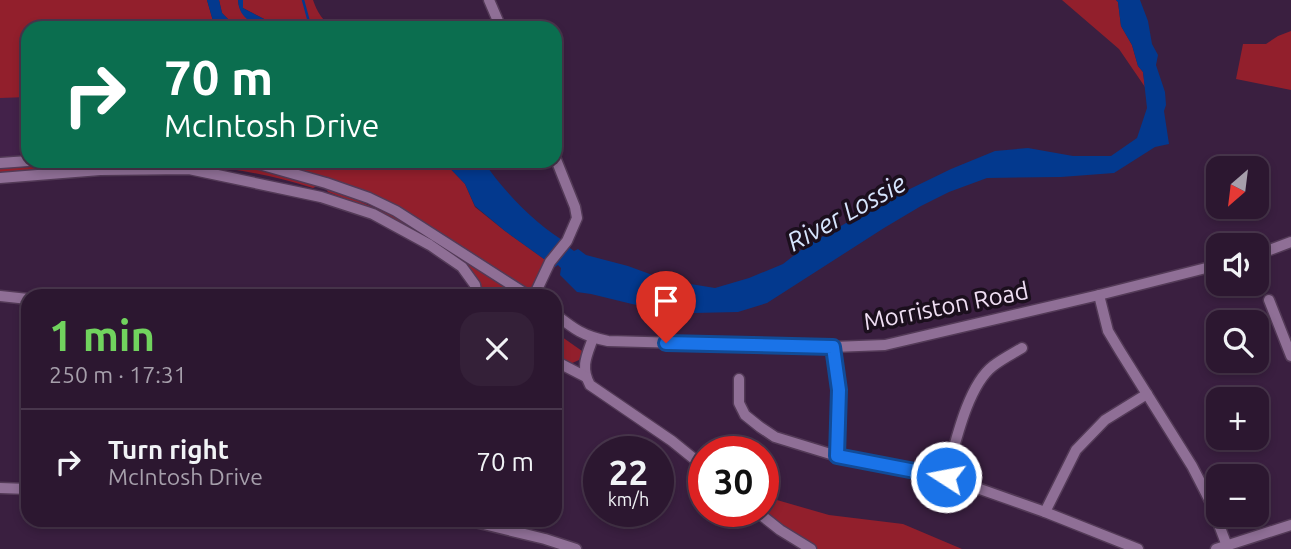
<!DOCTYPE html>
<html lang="en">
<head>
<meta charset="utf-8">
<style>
	:root { --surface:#2c1730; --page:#342038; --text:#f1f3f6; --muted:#a69fab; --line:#48364c; --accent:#71d35e }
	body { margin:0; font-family:Ubuntu,sans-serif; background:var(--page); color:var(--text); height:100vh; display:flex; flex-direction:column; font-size:26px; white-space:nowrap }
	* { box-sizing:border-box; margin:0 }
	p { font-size:23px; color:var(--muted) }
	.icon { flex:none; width:38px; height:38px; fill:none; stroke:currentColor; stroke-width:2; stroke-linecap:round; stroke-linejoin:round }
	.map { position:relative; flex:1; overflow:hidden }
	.drawer { position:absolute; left:21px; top:289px; width:541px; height:238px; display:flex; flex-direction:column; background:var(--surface); border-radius:21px; box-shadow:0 4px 10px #0003,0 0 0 2px var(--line) }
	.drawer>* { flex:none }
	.guide { position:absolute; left:21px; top:21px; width:541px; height:147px; border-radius:21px; box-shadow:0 4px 10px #0003,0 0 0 2px var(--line); background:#0b6e4f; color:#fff; overflow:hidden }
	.needle { width:46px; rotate:208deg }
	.tools { position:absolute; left:1206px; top:156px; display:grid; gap:14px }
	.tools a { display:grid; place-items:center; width:63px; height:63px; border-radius:14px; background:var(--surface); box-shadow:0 4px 10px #0003,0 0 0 2px var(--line); font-size:35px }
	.speed { position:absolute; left:583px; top:436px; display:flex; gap:14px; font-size:35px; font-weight:700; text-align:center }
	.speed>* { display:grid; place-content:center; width:91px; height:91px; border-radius:50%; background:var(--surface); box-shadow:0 4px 10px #0003,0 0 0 2px var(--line); line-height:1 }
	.speed small { font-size:18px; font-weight:400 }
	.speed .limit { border:10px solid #d22; background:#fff; color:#111 }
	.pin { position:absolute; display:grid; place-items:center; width:60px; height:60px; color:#fff; margin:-72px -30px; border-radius:50% 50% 50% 0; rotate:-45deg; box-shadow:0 0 7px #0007 }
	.pin .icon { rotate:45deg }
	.me { position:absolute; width:77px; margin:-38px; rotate:281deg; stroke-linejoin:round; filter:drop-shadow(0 0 5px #0008) }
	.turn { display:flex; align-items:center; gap:24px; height:147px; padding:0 28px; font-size:32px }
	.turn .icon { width:91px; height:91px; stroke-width:2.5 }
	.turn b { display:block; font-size:49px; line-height:60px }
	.round { display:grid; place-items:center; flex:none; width:74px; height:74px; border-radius:21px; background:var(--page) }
	.head { display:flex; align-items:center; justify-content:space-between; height:119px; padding:0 28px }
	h1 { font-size:42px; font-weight:700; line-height:52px; color:var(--accent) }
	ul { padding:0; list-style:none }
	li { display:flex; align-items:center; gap:21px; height:105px; padding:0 28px; border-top:2px solid var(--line) }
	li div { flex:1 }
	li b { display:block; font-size:26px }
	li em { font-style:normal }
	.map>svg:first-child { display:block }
	.built { fill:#43224a }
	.green { fill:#921f2c }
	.water { fill:#03398e }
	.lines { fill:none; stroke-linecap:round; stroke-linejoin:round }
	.stream { stroke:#03398e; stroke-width:2.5 }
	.minor-casing { stroke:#533a57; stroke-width:13 }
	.minor { stroke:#8f6f96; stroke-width:10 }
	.route-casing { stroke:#114b97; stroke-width:18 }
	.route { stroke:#1a73e8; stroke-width:12 }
	.labels { text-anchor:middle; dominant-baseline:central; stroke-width:7; stroke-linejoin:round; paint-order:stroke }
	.street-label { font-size:24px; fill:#f0dff4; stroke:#1b0f1d }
	.water-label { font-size:26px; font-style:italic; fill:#d7e5fd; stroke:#1b0f1d }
</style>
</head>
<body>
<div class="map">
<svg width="1291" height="549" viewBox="0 0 1291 549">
	<rect width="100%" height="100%" fill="#3a1f40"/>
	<polygon class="built" points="0,0 28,28 28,155 0,157"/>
	<g class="green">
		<polygon points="0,0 207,0 215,28 28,28 28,97 0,98"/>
		<path d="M219,0H238C239,16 251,21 264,28H230L228,19L222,13Z"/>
		<path d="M243,0H313C317,12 323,21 333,28H313L308,22L289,26L266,20L243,8Z"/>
		<polygon points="1062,0 1116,0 1118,2 1121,26 1132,45 1138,66 1143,72 1145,87 1119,49"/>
		<polygon points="1291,31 1291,90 1236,79 1243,44 1266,44 1278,36"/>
		<path d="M104,161H211L272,171L317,184V186L313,188C244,166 178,161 106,165L103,163Z"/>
		<polygon points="281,161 443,161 465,184 475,207 505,231 544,259 546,267 533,296 396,211 292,173"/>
		<polygon points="90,162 92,164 90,166 0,174 0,169"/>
		<path d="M329,188L400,219L461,256L510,290V296H481C478,282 474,273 464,264L369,208L328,192L326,189Z"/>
		<polygon points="555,332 582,351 583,353 579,360 570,364 555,359"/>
		<polygon points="763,496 829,515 903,524 962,549 811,549 763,511"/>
	</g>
	<g class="water">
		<polygon points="207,0 219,0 222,13 228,19 230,28 215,28"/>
		<path d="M238,0H243V8C269,22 279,28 309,22L313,28C288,28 240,35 238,0Z"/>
		<path d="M1116,0H1140L1148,21L1152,44L1158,55L1156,65L1165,92L1166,105L1164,111L1169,144L1155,147L1114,173L1061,177L987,178L949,192L921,206L884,228L767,303L738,312L693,313L662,310L632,304L591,294L577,292L560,275L561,268L558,265L555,267L505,231L475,206L465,184L443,161H483C506,194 535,224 570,245V248L574,251L578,249L586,255L628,266L666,280L715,288L749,278L783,264L806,246L881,203L951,169L995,151L1028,148L1073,156H1111L1137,138L1147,108L1143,72L1138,66L1132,45L1121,26L1118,2Z"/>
	</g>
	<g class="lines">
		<polyline class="stream" points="303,0 309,22"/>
		<g class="minor-casing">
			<g id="minor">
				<polyline points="489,0 501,28"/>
				<polyline points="249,161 326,183 369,198 396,211 529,296"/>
				<polyline points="0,163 28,161"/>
				<polyline points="0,178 100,170 189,169 321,197 373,214 430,245 462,267 475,285 477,296"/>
				<polyline points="1256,255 1291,242"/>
				<polyline points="1099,295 1108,331 1120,351 1192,466 1210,501 1227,546"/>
				<polyline points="0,296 28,299"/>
				<polyline points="534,296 550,262 567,241 577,218 575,207 555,157"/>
				<polyline points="1269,300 1291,356"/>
				<path d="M555,314C574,329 583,336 608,341L833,347L885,345L1099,295L1218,265"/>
				<path d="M593,338C587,355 580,367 590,385L672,441L704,467"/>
				<polyline points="833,347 839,390 837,456"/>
				<polyline points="555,361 586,377"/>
				<polyline points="739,379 739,403 745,415 760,427 775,437 837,456 946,477 1045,512 1138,549"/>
				<path d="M946,477C955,445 967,386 993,366C1002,359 1012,354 1022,348"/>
				<polyline points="0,488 28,489"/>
				<polyline points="756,511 780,530 811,549"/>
				<polyline points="1045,512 1076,450 1105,420 1147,394"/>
				<polyline points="467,520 545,539 576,549"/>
				<polyline points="1216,549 1291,525"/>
			</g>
		</g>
		<use href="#minor" class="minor"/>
	</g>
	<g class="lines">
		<g class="route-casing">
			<polyline id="route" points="666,343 833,347 839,390 837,456 946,477"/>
		</g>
		<use href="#route" class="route"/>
	</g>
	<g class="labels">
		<g class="street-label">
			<text transform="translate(946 306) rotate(-11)">Morriston Road</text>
		</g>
		<g class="water-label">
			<text transform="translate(846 212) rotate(-29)">River Lossie</text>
		</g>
	</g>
</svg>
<div class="tools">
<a><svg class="needle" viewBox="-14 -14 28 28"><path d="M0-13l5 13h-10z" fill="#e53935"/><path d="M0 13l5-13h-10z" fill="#a69fab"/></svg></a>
<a><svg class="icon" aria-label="sound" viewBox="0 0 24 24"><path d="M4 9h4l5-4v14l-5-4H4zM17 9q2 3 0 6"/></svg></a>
<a><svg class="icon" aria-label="search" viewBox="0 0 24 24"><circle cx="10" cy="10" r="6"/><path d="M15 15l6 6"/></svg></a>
<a>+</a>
<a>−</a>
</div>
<div class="speed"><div>22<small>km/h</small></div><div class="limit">30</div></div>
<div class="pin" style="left:666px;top:343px;background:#d93025"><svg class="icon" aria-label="arrive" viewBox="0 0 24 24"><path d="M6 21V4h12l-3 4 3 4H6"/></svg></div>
<svg class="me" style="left:946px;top:477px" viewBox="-20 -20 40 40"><circle r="17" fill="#1a73e8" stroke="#fff" stroke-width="3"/><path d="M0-11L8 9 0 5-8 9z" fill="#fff"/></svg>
<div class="guide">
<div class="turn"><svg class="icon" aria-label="right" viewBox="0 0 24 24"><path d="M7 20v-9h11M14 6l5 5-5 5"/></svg><div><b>70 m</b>McIntosh Drive</div></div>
</div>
<section class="drawer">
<div class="head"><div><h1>1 min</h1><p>250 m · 17:31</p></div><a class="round"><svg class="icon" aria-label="close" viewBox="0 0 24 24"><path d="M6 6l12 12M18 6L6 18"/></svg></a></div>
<ul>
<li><svg class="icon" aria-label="right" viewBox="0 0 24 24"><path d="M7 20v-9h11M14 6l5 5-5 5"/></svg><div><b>Turn right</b><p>McIntosh Drive</p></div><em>70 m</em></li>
</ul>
</section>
</div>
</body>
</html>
